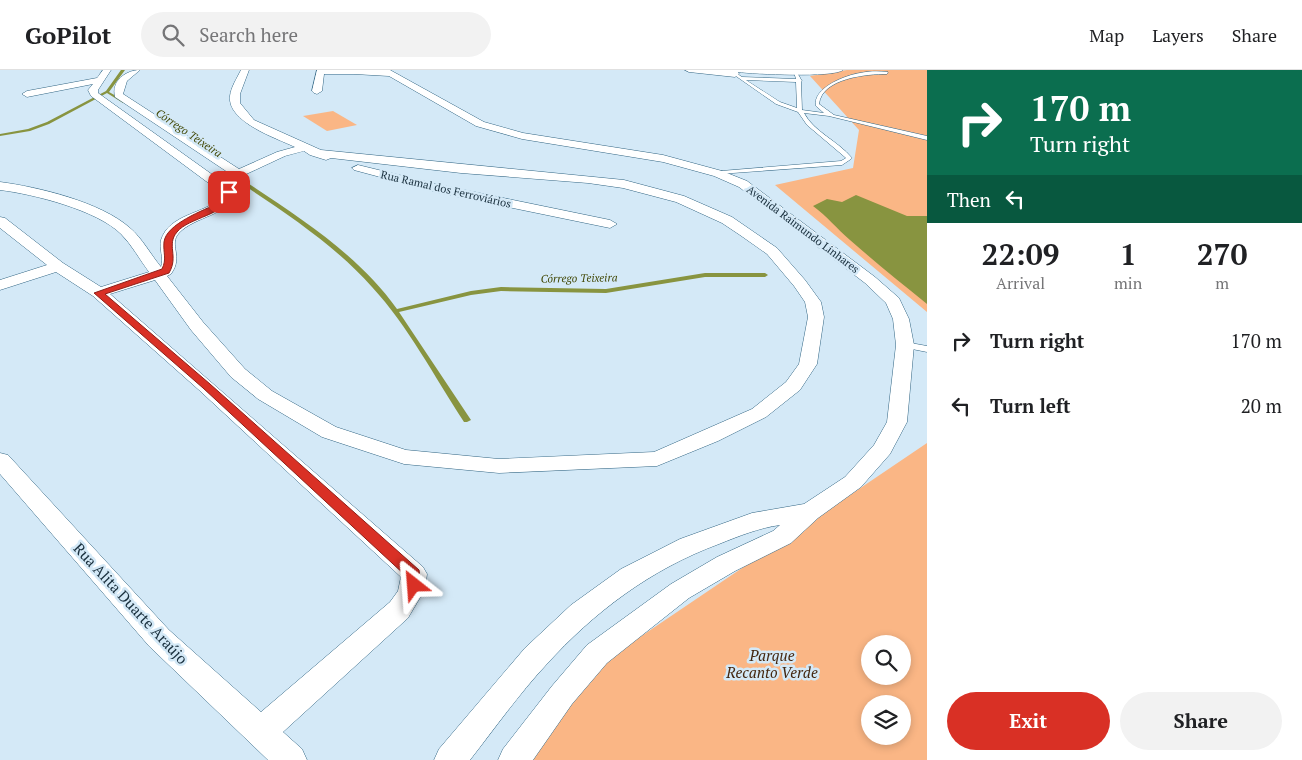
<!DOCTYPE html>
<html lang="en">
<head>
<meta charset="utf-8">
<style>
	:root { --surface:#fff; --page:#f2f2f2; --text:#202124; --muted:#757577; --line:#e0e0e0; --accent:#d93025 }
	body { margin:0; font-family:"PT Serif",serif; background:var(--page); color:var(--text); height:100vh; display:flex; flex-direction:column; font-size:19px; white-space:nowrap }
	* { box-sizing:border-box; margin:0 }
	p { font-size:16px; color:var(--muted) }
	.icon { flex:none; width:28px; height:28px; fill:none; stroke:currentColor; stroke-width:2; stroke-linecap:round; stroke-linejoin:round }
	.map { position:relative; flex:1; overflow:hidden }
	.details { display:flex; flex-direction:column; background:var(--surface); width:375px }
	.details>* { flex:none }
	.hud { background:#0b6e4f; color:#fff; overflow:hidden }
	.buttons { position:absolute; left:861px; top:565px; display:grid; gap:10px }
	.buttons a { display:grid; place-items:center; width:50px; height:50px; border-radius:50%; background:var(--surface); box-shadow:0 2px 8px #0003; font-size:25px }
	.pin { position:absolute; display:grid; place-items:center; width:42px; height:42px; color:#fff; margin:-21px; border-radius:10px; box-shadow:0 2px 8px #0006 }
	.me { position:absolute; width:55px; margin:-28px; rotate:332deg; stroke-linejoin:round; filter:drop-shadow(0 0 4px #0008) }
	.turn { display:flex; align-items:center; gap:18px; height:105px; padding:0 20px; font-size:22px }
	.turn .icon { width:65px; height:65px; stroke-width:2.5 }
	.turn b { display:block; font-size:35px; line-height:42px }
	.then { display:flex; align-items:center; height:48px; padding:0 20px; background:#0003; gap:10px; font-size:19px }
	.eta { display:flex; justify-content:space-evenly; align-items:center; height:85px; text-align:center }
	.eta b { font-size:30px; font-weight:700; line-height:35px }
	.action { display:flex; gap:10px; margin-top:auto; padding:10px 20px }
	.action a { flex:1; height:58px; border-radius:30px; background:var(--accent); color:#fff; font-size:20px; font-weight:700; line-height:58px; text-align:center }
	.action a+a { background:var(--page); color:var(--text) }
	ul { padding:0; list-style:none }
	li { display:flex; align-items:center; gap:15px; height:65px; padding:0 20px }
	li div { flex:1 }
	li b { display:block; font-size:19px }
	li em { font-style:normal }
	header { display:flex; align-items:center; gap:30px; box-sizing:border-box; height:70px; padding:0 25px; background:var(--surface); border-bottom:1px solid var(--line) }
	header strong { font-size:24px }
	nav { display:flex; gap:28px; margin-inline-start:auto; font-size:18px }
	.search { width:350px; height:45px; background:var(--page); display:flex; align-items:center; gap:12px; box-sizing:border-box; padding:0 18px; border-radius:28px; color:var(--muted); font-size:19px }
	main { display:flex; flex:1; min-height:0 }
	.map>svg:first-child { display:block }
	.green { fill:#fab685; fill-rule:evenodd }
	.water { fill:#889440 }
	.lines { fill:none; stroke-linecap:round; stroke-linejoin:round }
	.stream { fill:#889440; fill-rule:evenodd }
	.service-casing { stroke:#316583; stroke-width:1 }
	.minor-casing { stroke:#316583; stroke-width:1 }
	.service { fill:#fff; fill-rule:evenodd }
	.minor { fill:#fff; fill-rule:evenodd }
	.route { fill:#d93025; stroke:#8d1f18 }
	.labels { text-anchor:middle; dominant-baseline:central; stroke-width:5; stroke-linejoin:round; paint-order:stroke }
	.far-water-label { font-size:11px; font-style:italic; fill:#424907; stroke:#d4e9f7 }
	.far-street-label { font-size:11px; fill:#192f3d; stroke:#d4e9f7 }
	.near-street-label { font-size:15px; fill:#192f3d; stroke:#d4e9f7 }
	.near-park-label { font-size:15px; font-style:italic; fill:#442710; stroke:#d4e9f7 }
</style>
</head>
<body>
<header>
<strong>GoPilot</strong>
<div class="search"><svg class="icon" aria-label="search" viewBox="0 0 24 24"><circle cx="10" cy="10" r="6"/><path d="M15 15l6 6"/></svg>Search here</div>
<nav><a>Map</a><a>Layers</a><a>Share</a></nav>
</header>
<main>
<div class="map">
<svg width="927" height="690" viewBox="0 0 927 690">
	<rect width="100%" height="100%" fill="#d4e9f7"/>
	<g class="green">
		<polygon points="847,0 927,0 927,242 775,115 853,98 859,60 810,6"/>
		<polygon points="333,41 357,55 327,61 303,46"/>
		<path d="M927,373V690H527L603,592ZM870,574H902V606H870ZM870,634H902V666H870Z"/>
	</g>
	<path class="water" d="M856,125L907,146H927V234C901,213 875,192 850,170C837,159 827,146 813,136L827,129L842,132Z"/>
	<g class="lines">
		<g class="stream">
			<polygon points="121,0 125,0 109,22 125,31 125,33 123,33 107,23 49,54 30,61 0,66 0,64 28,59 47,52 106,21"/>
			<path d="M227,102H231C289,141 355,180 397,239L471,221L501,217L606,219L705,203H765L768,205L765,207H705L606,223L501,221L471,225L399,242L471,350L467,352H464C434,306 408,256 372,217C331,171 278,138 227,104Z"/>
		</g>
		<g class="service-casing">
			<g id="service">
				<path d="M796,1L802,11L801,12L802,40L824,43L816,36C812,18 846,5 860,3C869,1 879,1 888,2L887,4C867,4 822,8 819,34L834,45L927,66V70L829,46L804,43C814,62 838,71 852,88L851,89L842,95L719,104V102L721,101L841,91L846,88L807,55L798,42L776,34L733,4L736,3L742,7L796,9L794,2ZM746,10L796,12L797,38L780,32Z"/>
				<polygon points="905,272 927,276 927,282 902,277 901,275"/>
			</g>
		</g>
		<g class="minor-casing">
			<g id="minor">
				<path d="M103,0H111L98,20V23L217,108L229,103L115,27C111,11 126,0 140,0L127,11L123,24L239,99L277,82L295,77C276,68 227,52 230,26C231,17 237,8 241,0H249L240,24V33L254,50L321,80L624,110L684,126L732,147L777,178L805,210L821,232L824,247L817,294L800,320L766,347L718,371L657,396L499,403L404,394L322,367L258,329L231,307L191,260L155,210L110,224L423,497L427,504L425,519L408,548L283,662L302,679L307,690H268L149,576L0,404V383L8,385L169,560L261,642L390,532L398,521L401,507L199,320L93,226L56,202L0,220V210L47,195L0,158V147L5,148L63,193L101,217L149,202C140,190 132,175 121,164C97,140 33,124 0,120V112C38,117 101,132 130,158C142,168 151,185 161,197C164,188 159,179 161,170C169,144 204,144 221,128L222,123L91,26L88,20L93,14L27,27L22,24L27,21L97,8ZM304,81L310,85L326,90L331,88L461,103L588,113L623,118L676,132L722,153L740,165L767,184L794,216L805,232L808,247L799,294L786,312L752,339L654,382L499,389L406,380L336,357L272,321L245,299L203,252L167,206L171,204C184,186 168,175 179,163C195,146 229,146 235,122L225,114L285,86Z"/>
				<path d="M317,0H390L484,52L523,63L663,85L722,101L747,111L875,207L899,228L909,249L914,275L907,352L890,384L861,417L818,448L791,473L735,501L689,528L607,593L572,634L533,690H498L503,679L552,616L587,575L671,514L717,487L773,461L780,455C759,458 739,466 719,474C651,499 594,542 546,595C519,624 495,658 470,690H434L439,679L525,578L571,535L621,499L680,469L752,443L804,434L845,407L874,375L887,352L896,275L893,249L886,233L865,213L739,117L714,106L663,92L522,69L476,56L389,6L354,4H324L322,21L317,24L314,23L312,21Z"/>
				<path d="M685,0H843C833,8 754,4 738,2L739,4L735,7L689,2Z"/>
				<polygon points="358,95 440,115 610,150 617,154 610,158 440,123 354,100 352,98"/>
			</g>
		</g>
		<use href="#service" class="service"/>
		<use href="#minor" class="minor"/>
	</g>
	<path class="route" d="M227,121L233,122C226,146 189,147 177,162C166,175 179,186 169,203L105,224L210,314L419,500L421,515L419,519L414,521L409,519L406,506L203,318L94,223L162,199C167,189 163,183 164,172C166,154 204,140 219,133L224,128Z"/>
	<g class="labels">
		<g class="far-water-label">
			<text transform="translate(189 63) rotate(34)">Córrego Teixeira</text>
			<text transform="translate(579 208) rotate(-1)">Córrego Teixeira</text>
		</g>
		<g class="far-street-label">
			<text transform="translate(446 119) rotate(13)">Rua Ramal dos Ferroviários</text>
			<text transform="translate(803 159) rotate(37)">Avenida Raimundo Linhares</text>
		</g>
		<g class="near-street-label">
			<text transform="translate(131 533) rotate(47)">Rua Alita Duarte Araújo</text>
		</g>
		<g class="near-park-label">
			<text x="772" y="585">Parque<tspan x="772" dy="17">Recanto Verde</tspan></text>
		</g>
	</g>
</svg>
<div class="buttons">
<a><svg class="icon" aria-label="search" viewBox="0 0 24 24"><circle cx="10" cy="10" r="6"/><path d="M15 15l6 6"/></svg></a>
<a><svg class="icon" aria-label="layers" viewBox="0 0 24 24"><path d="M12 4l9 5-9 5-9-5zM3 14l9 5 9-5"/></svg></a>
</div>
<div class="pin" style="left:229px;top:122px;background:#d93025"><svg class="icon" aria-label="arrive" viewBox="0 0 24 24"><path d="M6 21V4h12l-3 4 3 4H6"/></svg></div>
<svg class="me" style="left:414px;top:515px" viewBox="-20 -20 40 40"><path d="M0-17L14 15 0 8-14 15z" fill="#d93025" stroke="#fff" stroke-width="4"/></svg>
</div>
<section class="details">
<div class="hud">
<div class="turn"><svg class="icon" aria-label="right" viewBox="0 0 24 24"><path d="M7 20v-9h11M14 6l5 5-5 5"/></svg><div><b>170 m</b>Turn right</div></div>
<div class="then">Then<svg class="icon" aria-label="left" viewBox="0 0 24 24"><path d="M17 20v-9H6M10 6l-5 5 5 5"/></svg></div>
</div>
<div class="eta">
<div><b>22:09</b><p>Arrival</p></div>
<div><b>1</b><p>min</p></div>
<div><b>270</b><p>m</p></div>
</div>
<ul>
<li><svg class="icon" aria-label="right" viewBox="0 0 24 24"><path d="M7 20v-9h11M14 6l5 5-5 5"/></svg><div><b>Turn right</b></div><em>170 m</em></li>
<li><svg class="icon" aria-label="left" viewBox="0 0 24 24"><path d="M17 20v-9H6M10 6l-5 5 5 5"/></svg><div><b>Turn left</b></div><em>20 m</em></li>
</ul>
<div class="action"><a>Exit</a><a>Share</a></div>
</section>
</main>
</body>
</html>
